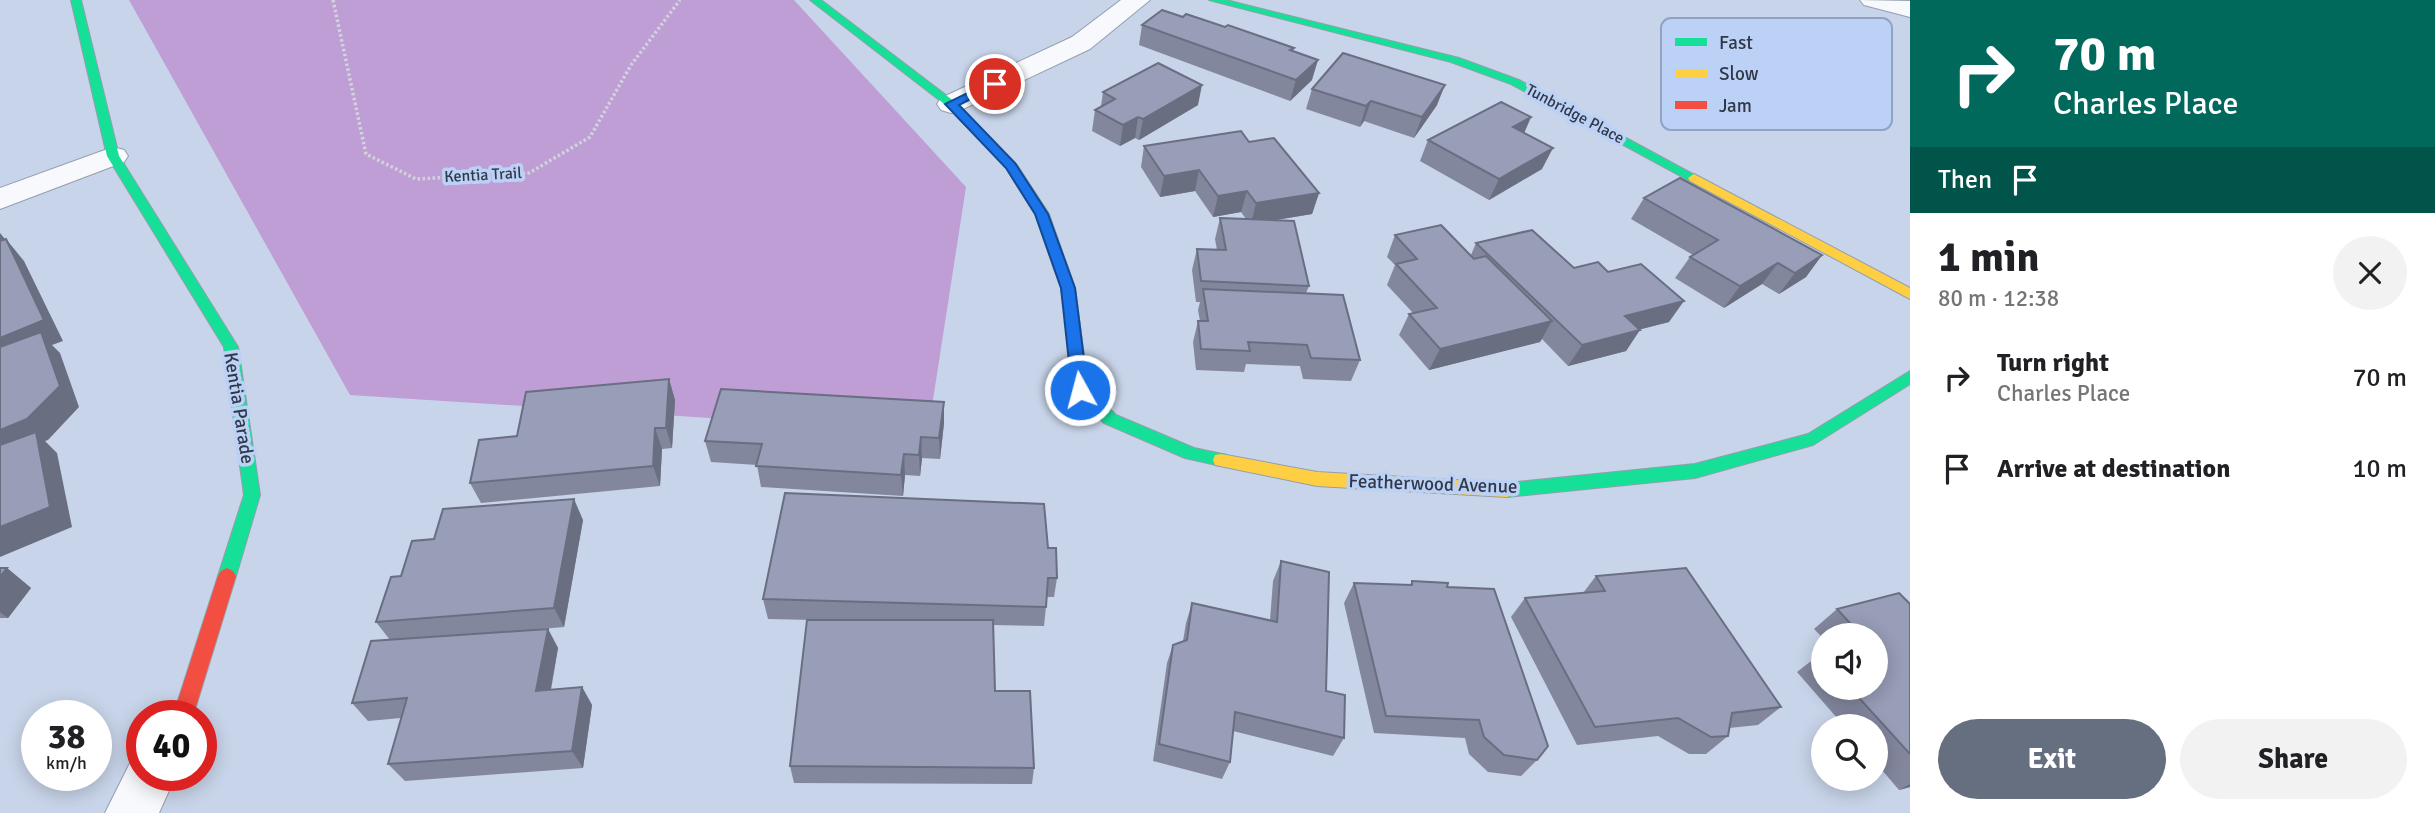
<!DOCTYPE html>
<html lang="en">
<head>
<meta charset="utf-8">
<style>
	:root { --surface:#fff; --page:#f2f2f2; --text:#202124; --muted:#757577; --accent:#666f80 }
	body { margin:0; font-family:Signika,sans-serif; background:var(--page); color:var(--text); height:100vh; display:flex; flex-direction:column; font-size:26px; white-space:nowrap }
	* { box-sizing:border-box; margin:0 }
	p { font-size:23px; color:var(--muted) }
	.icon { flex:none; width:38px; height:38px; fill:none; stroke:currentColor; stroke-width:2; stroke-linecap:round; stroke-linejoin:round }
	.map { position:relative; flex:1; overflow:hidden }
	.drawer { display:flex; flex-direction:column; background:var(--surface); width:525px }
	.drawer>* { flex:none }
	.top-card { background:#00695c; color:#fff; overflow:hidden }
	.tools { position:absolute; left:1811px; top:623px; display:grid; gap:14px }
	.tools a { display:grid; place-items:center; width:77px; height:77px; border-radius:50%; background:var(--surface); box-shadow:0 4px 18px #0003; font-size:35px }
	.speed { position:absolute; left:21px; top:700px; display:flex; gap:14px; font-size:35px; font-weight:700; text-align:center }
	.speed>* { display:grid; place-content:center; width:91px; height:91px; border-radius:50%; background:var(--surface); box-shadow:0 4px 18px #0003; line-height:1 }
	.speed small { font-size:18px; font-weight:400 }
	.speed .limit { border:10px solid #d22; background:#fff; color:#111 }
	.pin { position:absolute; display:grid; place-items:center; width:60px; height:60px; color:#fff; margin:-30px; border:4px solid #fff; border-radius:50%; box-shadow:0 2px 7px #0007 }
	.me { position:absolute; width:77px; margin:-38px; rotate:353deg; stroke-linejoin:round; filter:drop-shadow(0 0 5px #0008) }
	.turn { display:flex; align-items:center; gap:24px; height:147px; padding:0 28px; font-size:32px }
	.turn .icon { width:91px; height:91px; stroke-width:2.5 }
	.turn b { display:block; font-size:49px; line-height:60px }
	.then { display:flex; align-items:center; height:66px; padding:0 28px; background:#0003; gap:14px; font-size:26px }
	.round { display:grid; place-items:center; flex:none; width:74px; height:74px; border-radius:37px; background:var(--page) }
	.summary { display:flex; align-items:center; justify-content:space-between; height:119px; padding:0 28px }
	h1 { font-size:42px; font-weight:700; line-height:52px }
	.cta { display:flex; gap:14px; margin-top:auto; padding:14px 28px }
	.cta a { flex:1; height:80px; border-radius:42px; background:var(--accent); color:#fff; font-size:28px; font-weight:700; line-height:80px; text-align:center }
	.cta a+a { background:var(--page); color:var(--text) }
	ul { padding:0; list-style:none }
	li { display:flex; align-items:center; gap:21px; height:91px; padding:0 28px }
	li div { flex:1 }
	li b { display:block; font-size:26px }
	li em { font-style:normal }
	main { display:flex; flex:1; min-height:0 }
	.map>svg:first-child { display:block }
	.forest { fill:#bf9dd5 }
	.lines { fill:none; stroke-linecap:round; stroke-linejoin:round }
	.street-casing { stroke:#949ead; stroke-width:2 }
	.fast-casing { stroke:#949ead; stroke-width:2 }
	.slow-casing { stroke:#949ead; stroke-width:2 }
	.jam-casing { stroke:#949ead; stroke-width:2 }
	.path { stroke:#d1d5db; stroke-width:3.5; stroke-dasharray:2.5 2.5; stroke-linecap:butt }
	.street { fill:#f7f9fc; fill-rule:evenodd }
	.fast { fill:#16e098; fill-rule:evenodd }
	.slow { fill:#ffcf43; fill-rule:evenodd }
	.jam { fill:#f24e42; fill-rule:evenodd }
	.wall { fill:#83879e }
	.shaded-wall { fill:#6a6e81 }
	.building { fill:#989db8; stroke:#6a6e81; stroke-width:2 }
	.route { fill:#1a73e8; stroke:#114b97; stroke-width:2 }
	.labels { text-anchor:middle; dominant-baseline:central; stroke-width:7; stroke-linejoin:round; paint-order:stroke }
	.far-street-label { font-size:16px; fill:#313948; stroke:#bbd1f6 }
	.street-label { font-size:19px; fill:#313948; stroke:#bbd1f6 }
	.key { fill:#bbd1f6; stroke:#92a3c2; stroke-width:2 }
	.key-label { font-size:19px; fill:#313948 }
</style>
</head>
<body>
<main>
<div class="map">
<svg width="1910" height="813" viewBox="0 0 1910 813">
	<rect width="100%" height="100%" fill="#c8d4e9"/>
	<polygon class="forest" points="129,0 794,0 966,187 928,432 350,395"/>
	<g class="lines">
		<g class="street-casing">
			<g id="street">
				<polygon points="1121,0 1150,0 1090,49 961,110 951,113 941,110 937,104 941,98 1072,37"/>
				<polygon points="1860,0 1910,1 1910,17 1864,5"/>
				<polygon points="113,147 124,150 128,156 124,162 0,209 0,188"/>
				<polygon points="142,754 142,775 176,775 159,813 105,813 133,757"/>
			</g>
		</g>
		<g class="fast-casing">
			<g id="fast">
				<polygon points="71,0 81,0 119,156 238,347 260,495 236,576 233,581 227,584 221,581 218,576 244,495 224,347 107,156"/>
				<polygon points="810,0 821,0 955,102 1017,165 1049,214 1075,288 1088,388 1116,415 1194,448 1227,455 1229,460 1227,465 1221,466 1185,458 1104,423 1075,394 1061,288 1035,214 1006,167 947,106"/>
				<polygon points="1209,0 1226,0 1459,58 1519,80 1700,178 1694,182 1690,181 1511,84 1451,62"/>
				<polygon points="1910,371 1910,384 1813,445 1695,478 1507,497 1501,495 1499,490 1501,485 1507,483 1695,464 1808,434"/>
			</g>
		</g>
		<g class="slow-casing">
			<g id="slow">
				<polygon points="1694,174 1910,288 1910,299 1690,181 1688,178"/>
				<polygon points="1221,454 1317,472 1507,483 1513,485 1515,490 1513,495 1507,497 1317,486 1215,465 1213,460 1215,455"/>
			</g>
		</g>
		<g class="jam-casing">
			<polygon id="jam" points="227,568 233,571 236,576 193,716 173,716 218,576 221,571"/>
		</g>
		<polyline class="path" points="333,0 366,154 416,179 529,173 590,137 631,65 680,0"/>
		<use href="#street" class="street"/>
		<use href="#fast" class="fast"/>
		<use href="#slow" class="slow"/>
		<use href="#jam" class="jam"/>
	</g>
	<g class="wall">
		<polygon points="1183,17 1225,27 1294,48 1293,51 1312,80 1290,101 1139,45 1142,25"/>
		<polygon points="1312,89 1437,105 1414,138 1364,121 1360,127 1306,109"/>
		<polygon points="1103,92 1198,105 1139,140 1135,138 1120,146 1092,131 1095,110 1101,106"/>
		<polygon points="1531,117 1524,133 1542,169 1489,200 1420,161 1428,140"/>
		<polygon points="1249,142 1319,193 1312,214 1275,220 1309,286 1306,293 1360,360 1351,381 1303,379 1300,366 1246,364 1244,372 1196,370 1193,342 1198,321 1200,321 1198,310 1200,302 1196,302 1192,270 1197,249 1217,250 1215,239 1220,218 1246,219 1241,212 1213,217 1195,191 1160,197 1141,167 1144,146"/>
		<polygon points="1644,198 1822,255 1806,277 1779,294 1762,284 1724,308 1675,278 1690,257 1693,255 1631,219"/>
		<polygon points="1395,235 1471,255 1476,243 1574,268 1669,322 1640,329 1626,351 1568,366 1542,339 1540,342 1429,370 1399,335 1409,314 1413,313 1387,285 1395,265 1387,257"/>
		<polygon points="669,379 675,400 672,448 662,449 660,486 481,503 470,483 517,436"/>
		<polygon points="944,423 940,459 922,458 920,476 905,475 903,496 761,487 757,465 711,462 705,441"/>
		<polygon points="583,520 564,627 504,632 548,629 558,648 551,690 582,687 592,705 583,768 405,781 388,764 401,718 368,721 352,703 390,640 376,622 401,576 434,539"/>
		<polygon points="1048,548 1057,578 1054,597 1047,597 1044,626 993,625 995,691 1034,768 1032,784 794,783 790,766 813,620 768,619 763,599"/>
		<polygon points="1281,561 1326,691 1344,738 1333,756 1233,731 1230,762 1222,779 1153,761 1167,663 1173,645 1183,641 1186,623 1192,603 1270,620 1273,581"/>
		<polygon points="0,568 7,568 31,588 8,618 0,618"/>
		<polygon points="1596,576 1781,707 1758,725 1729,728 1728,736 1706,754 1689,754 1658,736 1577,745 1511,617 1525,598 1583,593"/>
		<polygon points="1412,581 1447,587 1537,760 1521,776 1488,772 1469,754 1465,738 1374,733 1344,603 1354,583 1410,585"/>
		<polygon points="1910,604 1910,787 1899,790 1876,763 1876,726 1844,726 1797,672 1820,654 1824,653 1824,688 1876,688 1876,635 1824,635 1824,639 1814,629 1837,609"/>
	</g>
	<g class="shaded-wall">
		<polygon points="1318,60 1312,80 1290,101 1296,80"/>
		<polygon points="1202,85 1198,105 1139,140 1143,119"/>
		<polygon points="1445,85 1437,105 1414,138 1422,117"/>
		<polygon points="1371,101 1364,121 1360,127 1366,106"/>
		<polygon points="1138,117 1135,138 1120,146 1123,125"/>
		<polygon points="1531,117 1522,138 1513,127"/>
		<polygon points="1553,148 1542,169 1489,200 1499,179"/>
		<polygon points="1199,170 1195,191 1160,197 1164,176"/>
		<polygon points="1247,191 1241,212 1213,217 1218,196"/>
		<polygon points="1319,193 1312,214 1251,224 1256,203"/>
		<polygon points="0,233 5,239 16,263 0,244"/>
		<polygon points="6,239 24,261 63,341 52,345 60,353 79,407 48,440 45,441 57,453 72,527 0,557 0,338"/>
		<polygon points="1822,255 1806,277 1779,294 1795,273"/>
		<polygon points="1778,263 1762,284 1724,308 1740,286"/>
		<polygon points="1684,301 1669,322 1611,337 1625,316"/>
		<polygon points="1552,321 1540,342 1429,370 1440,349"/>
		<polygon points="1640,330 1626,351 1568,366 1582,345"/>
		<polygon points="669,379 675,400 672,448 666,428"/>
		<polygon points="944,402 944,423 940,459 939,438"/>
		<polygon points="655,428 662,449 660,486 653,466"/>
		<polygon points="921,437 922,458 920,476 919,455"/>
		<polygon points="904,454 905,475 903,496 901,475"/>
		<polygon points="574,499 583,520 564,627 554,608"/>
		<polygon points="7,568 31,588 8,618 0,612 0,577"/>
		<polygon points="548,629 558,648 547,709 536,691"/>
		<polygon points="582,687 592,705 583,768 572,751"/>
		<polygon points="1910,784 1910,787 1899,790"/>
	</g>
	<g class="building">
		<polygon points="1162,10 1183,17 1186,14 1225,27 1228,25 1294,48 1290,50 1318,60 1296,80 1142,25"/>
		<polygon points="1343,53 1445,85 1422,117 1371,101 1366,106 1312,89"/>
		<polygon points="1158,63 1202,85 1143,119 1138,117 1123,125 1095,110 1115,99 1103,92"/>
		<polygon points="1501,102 1531,117 1513,127 1553,148 1499,179 1428,140"/>
		<polygon points="1241,131 1249,142 1274,138 1319,193 1256,203 1247,191 1218,196 1199,170 1164,176 1144,146"/>
		<polygon points="1680,178 1822,255 1795,273 1778,263 1740,286 1690,257 1718,240 1644,198"/>
		<polygon points="1220,218 1294,221 1309,286 1201,281 1197,249 1226,250"/>
		<polygon points="1441,225 1474,259 1486,256 1552,321 1440,349 1409,314 1437,308 1396,264 1417,259 1395,235"/>
		<polygon points="1532,230 1574,268 1598,262 1608,272 1641,264 1684,301 1625,316 1640,330 1582,345 1476,243"/>
		<polygon points="6,239 44,320 0,338 0,241"/>
		<polygon points="1203,289 1343,295 1360,360 1311,358 1307,345 1248,342 1250,351 1201,349 1198,321 1208,321"/>
		<polygon points="41,332 60,386 27,419 0,430 0,347"/>
		<polygon points="669,379 666,428 655,428 653,466 470,483 479,440 517,436 526,392"/>
		<polygon points="721,389 944,402 939,438 921,437 919,455 904,454 901,475 756,466 762,444 705,441"/>
		<polygon points="36,432 50,507 0,527 0,445"/>
		<polygon points="785,493 1044,504 1048,548 1056,548 1057,578 1048,578 1046,607 763,599"/>
		<polygon points="574,499 554,608 376,622 391,577 401,576 412,541 434,539 443,509"/>
		<polygon points="1281,561 1329,572 1326,691 1345,695 1344,738 1235,712 1230,762 1159,744 1173,645 1187,640 1192,603 1277,622"/>
		<polygon points="0,568 7,568 0,577"/>
		<polygon points="1686,568 1781,707 1732,713 1728,736 1711,737 1678,718 1595,727 1525,598 1605,591 1596,576"/>
		<polygon points="1412,581 1448,583 1447,587 1494,589 1548,746 1537,760 1504,755 1484,737 1479,720 1386,716 1354,583 1412,585"/>
		<polygon points="1899,593 1910,604 1910,754 1850,688 1876,688 1876,635 1861,635 1837,609"/>
		<polygon points="807,620 993,620 995,691 1030,691 1034,768 790,766"/>
		<polygon points="548,629 536,691 582,687 572,751 388,764 407,698 352,703 371,641"/>
	</g>
	<polygon class="route" points="990,82 1000,84 959,105 1015,163 1048,214 1075,288 1088,390 1080,395 1072,390 1061,288 1035,214 1006,168 945,104"/>
	<g class="labels">
		<g class="far-street-label">
			<text transform="translate(1575 114) rotate(28)">Tunbridge Place</text>
			<text transform="translate(483 175) rotate(-3)">Kentia Trail</text>
		</g>
		<g class="street-label">
			<text transform="translate(239 408) rotate(81)">Kentia Parade</text>
			<text transform="translate(1433 484) rotate(2)">Featherwood Avenue</text>
		</g>
	</g>
	<rect x="1661" y="18" width="231" height="112" rx="10" class="key"/>
	<rect x="1675" y="38" width="32" height="8" fill="#16e098"/>
	<rect x="1675" y="69" width="32" height="9" fill="#ffcf43"/>
	<rect x="1675" y="101" width="32" height="8" fill="#f24e42"/>
	<g class="key-label">
		<text x="1719" y="49">Fast</text>
		<text x="1719" y="80">Slow</text>
		<text x="1719" y="112">Jam</text>
	</g>
</svg>
<div class="tools">
<a><svg class="icon" aria-label="sound" viewBox="0 0 24 24"><path d="M4 9h4l5-4v14l-5-4H4zM17 9q2 3 0 6"/></svg></a>
<a><svg class="icon" aria-label="search" viewBox="0 0 24 24"><circle cx="10" cy="10" r="6"/><path d="M15 15l6 6"/></svg></a>
</div>
<div class="speed"><div>38<small>km/h</small></div><div class="limit">40</div></div>
<div class="pin" style="left:995px;top:84px;background:#d93025"><svg class="icon" aria-label="arrive" viewBox="0 0 24 24"><path d="M6 21V4h12l-3 4 3 4H6"/></svg></div>
<svg class="me" style="left:1080px;top:390px" viewBox="-20 -20 40 40"><circle r="17" fill="#1a73e8" stroke="#fff" stroke-width="3"/><path d="M0-11L8 9 0 5-8 9z" fill="#fff"/></svg>
</div>
<section class="drawer">
<div class="top-card">
<div class="turn"><svg class="icon" aria-label="right" viewBox="0 0 24 24"><path d="M7 20v-9h11M14 6l5 5-5 5"/></svg><div><b>70 m</b>Charles Place</div></div>
<div class="then">Then<svg class="icon" aria-label="arrive" viewBox="0 0 24 24"><path d="M6 21V4h12l-3 4 3 4H6"/></svg></div>
</div>
<div class="summary"><div><h1>1 min</h1><p>80 m · 12:38</p></div><a class="round"><svg class="icon" aria-label="close" viewBox="0 0 24 24"><path d="M6 6l12 12M18 6L6 18"/></svg></a></div>
<ul>
<li><svg class="icon" aria-label="right" viewBox="0 0 24 24"><path d="M7 20v-9h11M14 6l5 5-5 5"/></svg><div><b>Turn right</b><p>Charles Place</p></div><em>70 m</em></li>
<li><svg class="icon" aria-label="arrive" viewBox="0 0 24 24"><path d="M6 21V4h12l-3 4 3 4H6"/></svg><div><b>Arrive at destination</b></div><em>10 m</em></li>
</ul>
<div class="cta"><a>Exit</a><a>Share</a></div>
</section>
</main>
</body>
</html>
